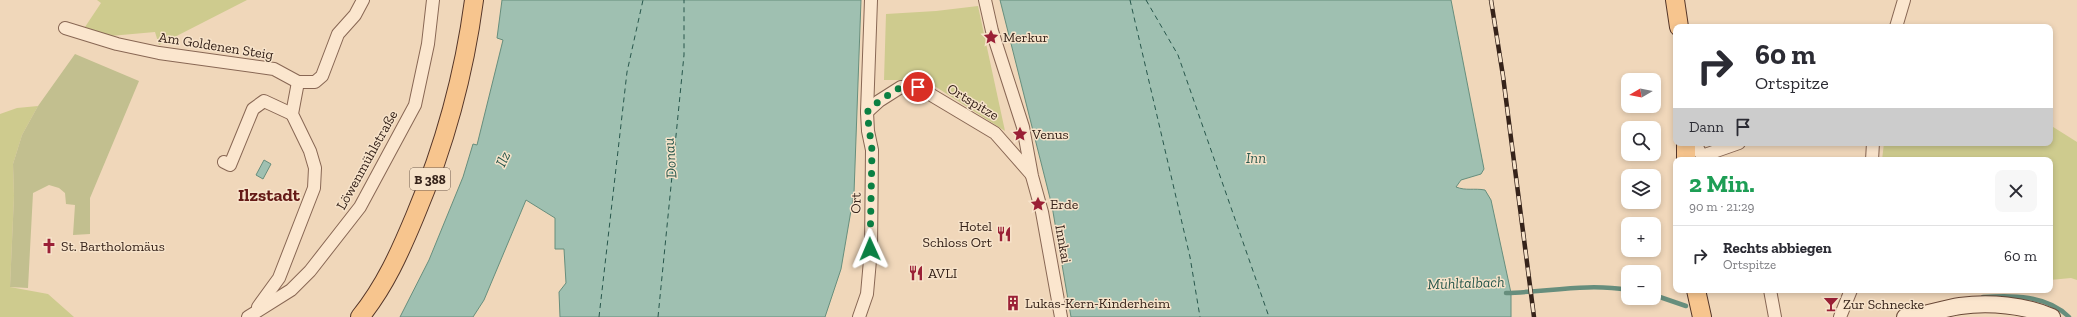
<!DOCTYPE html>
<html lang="de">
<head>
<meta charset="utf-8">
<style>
	:root { --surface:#fff; --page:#f7f7f7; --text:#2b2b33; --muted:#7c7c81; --line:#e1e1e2 }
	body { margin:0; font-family:"Zilla Slab",serif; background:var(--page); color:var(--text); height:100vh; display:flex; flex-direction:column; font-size:15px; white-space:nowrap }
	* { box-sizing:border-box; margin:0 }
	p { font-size:13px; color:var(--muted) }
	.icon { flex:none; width:22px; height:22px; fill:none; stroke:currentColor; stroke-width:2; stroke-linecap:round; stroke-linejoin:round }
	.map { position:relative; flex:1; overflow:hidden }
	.side { position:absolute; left:1673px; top:157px; width:380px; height:136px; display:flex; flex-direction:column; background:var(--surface); border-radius:8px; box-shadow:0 2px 6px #0003 }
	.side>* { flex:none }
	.hud { position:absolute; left:1673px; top:24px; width:380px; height:122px; border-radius:8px; box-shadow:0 2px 6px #0003; background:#fff; color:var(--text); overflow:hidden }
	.needle { width:26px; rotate:260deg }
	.fabs { position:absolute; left:1621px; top:73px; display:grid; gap:8px }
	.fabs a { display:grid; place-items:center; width:40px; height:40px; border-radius:8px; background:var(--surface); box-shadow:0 2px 6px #0003; font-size:20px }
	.pin { position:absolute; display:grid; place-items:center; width:34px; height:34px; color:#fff; margin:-17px; border:2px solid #fff; border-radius:50%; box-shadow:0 1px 4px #0007 }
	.me { position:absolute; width:44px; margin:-22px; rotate:359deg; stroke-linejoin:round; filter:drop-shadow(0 0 3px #0008) }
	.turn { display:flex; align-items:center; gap:14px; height:84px; padding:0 16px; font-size:18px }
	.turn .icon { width:52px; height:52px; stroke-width:2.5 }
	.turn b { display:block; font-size:28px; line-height:34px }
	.then { display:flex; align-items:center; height:38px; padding:0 16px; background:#0003; gap:8px; font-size:15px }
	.round { display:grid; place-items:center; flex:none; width:42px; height:42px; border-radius:8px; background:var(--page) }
	.summary { display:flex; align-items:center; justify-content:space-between; height:68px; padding:0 16px }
	h1 { font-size:24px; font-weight:700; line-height:30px; color:#1e9e55 }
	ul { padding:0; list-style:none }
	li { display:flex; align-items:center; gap:12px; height:60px; padding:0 16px; border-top:1px solid var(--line) }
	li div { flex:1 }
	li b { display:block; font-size:15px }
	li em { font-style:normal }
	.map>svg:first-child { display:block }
	.green { fill:#cecb8e }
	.cemetery { fill:#c2bf8f }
	.water { fill:#9fc0b1; stroke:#678e7d }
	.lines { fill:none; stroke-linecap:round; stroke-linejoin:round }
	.stream { stroke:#678e7d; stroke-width:4.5 }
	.ferry { stroke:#28574c; stroke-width:1; stroke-dasharray:5 4; stroke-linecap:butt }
	.street-casing { stroke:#886754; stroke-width:14 }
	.secondary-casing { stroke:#694837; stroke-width:18 }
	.primary-casing { stroke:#553629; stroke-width:20 }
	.street { stroke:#fbe6ce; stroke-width:12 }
	.secondary { stroke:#fbe6ce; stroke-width:16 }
	.primary { stroke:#f7c58e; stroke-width:18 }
	.rail-casing { stroke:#36231a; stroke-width:4.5 }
	.rail { stroke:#f7e3ca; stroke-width:3; stroke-dasharray:9; stroke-linecap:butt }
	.route { stroke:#0b8043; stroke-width:7; stroke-dasharray:0 12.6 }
	.labels { text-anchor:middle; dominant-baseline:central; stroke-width:3; stroke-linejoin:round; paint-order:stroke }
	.shield { fill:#f7e3ca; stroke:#705d4f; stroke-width:1 }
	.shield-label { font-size:13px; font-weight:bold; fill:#36231a }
	.poi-label { font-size:14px; fill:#36231a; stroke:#f7e3ca; text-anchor:start }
	.street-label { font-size:14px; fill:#36231a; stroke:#f7e3ca }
	.water-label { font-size:15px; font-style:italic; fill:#28574c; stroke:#f7e3ca }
	.district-label { font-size:18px; font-weight:bold; fill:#651a17; stroke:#f7e3ca }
</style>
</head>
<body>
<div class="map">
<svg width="2077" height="317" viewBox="0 0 2077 317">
	<rect width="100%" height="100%" fill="#f0d7ba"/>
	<g class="green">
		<polygon points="97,0 247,0 159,45 155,32 110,36 85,27 101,3"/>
		<polygon points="978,6 1005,131 925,80 884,80 886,14 936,11"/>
		<polygon points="38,106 22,135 13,164 14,196 10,287 48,294 74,317 0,317 0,114 17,108"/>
		<polygon points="2050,125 2077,142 2077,280 2071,278 2050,280 2050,160 1882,160 1884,143 2050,143"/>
	</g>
	<polygon class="cemetery" points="75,54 139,81 90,198 90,234 73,235 75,205 66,204 65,193 59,188 49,185 33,193 28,288 10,287 14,196 13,164 22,135 38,106"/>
	<g class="water">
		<polygon points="502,0 861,0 854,193 841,269 825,317 560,317 559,292 566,283 564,249 555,249 555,218 526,200 484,300 473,317 400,317 429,260 463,177 473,144 477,145 503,40 497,38"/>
		<path d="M1000,0H1451L1484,169L1481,174L1461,180L1456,187C1466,191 1474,188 1485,190L1491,200L1511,293V317H1071L1052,206Z"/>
		<polygon points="264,160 271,164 263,179 256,175"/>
	</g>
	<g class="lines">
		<g class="stream">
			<path d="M1506,293C1547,292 1587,283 1628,290"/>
			<polyline points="1654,295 1686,306"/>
			<path d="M1983,297C2012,295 2047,295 2069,317"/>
		</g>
		<g class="ferry">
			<polyline points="1130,0 1190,257 1200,317"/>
			<polyline points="1146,0 1178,55 1269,317"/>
			<polyline points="599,317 627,72 643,0"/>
			<polyline points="658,317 684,55 684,0"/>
		</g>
		<g class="street-casing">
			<g id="street">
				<polyline points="985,0 992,31 1023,127 1032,176 1042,212 1061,317"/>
				<polyline points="1896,27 1904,0"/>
				<polyline points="65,28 117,44 159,53 274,69 298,82 315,82 322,76 338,34 355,15 363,0"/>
				<polyline points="867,112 879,101 901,87 918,87 995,133 1031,174"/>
				<polyline points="1695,143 1704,160"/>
				<polyline points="1702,156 1739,143"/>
				<polyline points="1872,160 1873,143"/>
				<polyline points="224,162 230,165 253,109 264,101 292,114"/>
				<polyline points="1770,290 1775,317"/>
				<polyline points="258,307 279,278 314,188 315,168 310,151 292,114 298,82"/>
				<polyline points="248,317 291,290 310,271 360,207 415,105 428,44 433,0"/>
				<polyline points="859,317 867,294 871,249 872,150 868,131 867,112 871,0"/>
				<polyline points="1840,317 1851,290"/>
			</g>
		</g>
		<g class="secondary-casing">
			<path id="secondary" d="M1905,317C1923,316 1941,309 1960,306C1989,302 2025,305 2052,317"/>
		</g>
		<g class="primary-casing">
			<g id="primary">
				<polyline points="1675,0 1679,27"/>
				<polyline points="1686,143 1686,160"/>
				<polyline points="1696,290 1702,317"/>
				<path d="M360,317C385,286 400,252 415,216C445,145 464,76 474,0"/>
			</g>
		</g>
		<use href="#street" class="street"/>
		<use href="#secondary" class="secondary"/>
		<use href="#primary" class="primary"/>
		<g class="rail-casing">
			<polyline id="rail" points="1491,0 1503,76 1534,317"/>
		</g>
		<use href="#rail" class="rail"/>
	</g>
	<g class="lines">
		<polyline class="route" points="870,249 872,150 867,112 879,101 901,87 918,87"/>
	</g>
	<defs>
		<g id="sight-bare" transform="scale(1.2)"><path d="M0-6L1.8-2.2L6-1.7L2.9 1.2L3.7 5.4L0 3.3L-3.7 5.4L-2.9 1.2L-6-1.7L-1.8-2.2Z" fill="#9a2036" stroke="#f7e3ca" stroke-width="2.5" paint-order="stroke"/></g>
		<g id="restaurant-bare" transform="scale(1.2)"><path d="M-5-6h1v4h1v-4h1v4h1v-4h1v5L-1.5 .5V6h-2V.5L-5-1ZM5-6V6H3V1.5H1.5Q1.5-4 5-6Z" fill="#9a2036" stroke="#f7e3ca" stroke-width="2.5" paint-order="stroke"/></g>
		<g id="church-bare" transform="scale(1.2)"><path d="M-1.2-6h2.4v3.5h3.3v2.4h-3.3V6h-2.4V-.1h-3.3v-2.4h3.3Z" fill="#9a2036" stroke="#f7e3ca" stroke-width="2.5" paint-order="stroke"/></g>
		<g id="building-bare" transform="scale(1.2)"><path d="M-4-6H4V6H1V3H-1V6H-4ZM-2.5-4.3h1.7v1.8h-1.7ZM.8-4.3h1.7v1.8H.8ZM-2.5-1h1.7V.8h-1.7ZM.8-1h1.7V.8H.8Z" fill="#9a2036" stroke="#f7e3ca" stroke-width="2.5" paint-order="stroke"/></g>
		<g id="bar-bare" transform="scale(1.2)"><path d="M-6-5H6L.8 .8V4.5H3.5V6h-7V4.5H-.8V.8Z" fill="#9a2036" stroke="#f7e3ca" stroke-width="2.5" paint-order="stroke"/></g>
	</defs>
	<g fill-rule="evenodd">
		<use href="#sight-bare" x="991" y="37"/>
		<use href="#sight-bare" x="1020" y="134"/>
		<use href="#sight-bare" x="1038" y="204"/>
		<use href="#restaurant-bare" x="1004" y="234"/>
		<use href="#church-bare" x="49" y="246"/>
		<use href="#restaurant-bare" x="916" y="273"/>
		<use href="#building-bare" x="1013" y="303"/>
		<use href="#bar-bare" x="1831" y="304"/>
	</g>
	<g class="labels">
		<rect class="shield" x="410" y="168" width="40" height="22" rx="3"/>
		<g class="shield-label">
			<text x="430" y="179">B 388</text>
		</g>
		<g class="poi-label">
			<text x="1003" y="37">Merkur</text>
			<text x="1032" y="134">Venus</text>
			<text x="1050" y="204">Erde</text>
			<text x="992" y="226" text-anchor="end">Hotel<tspan x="992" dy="16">Schloss Ort</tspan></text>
			<text x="61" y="246">St. Bartholomäus</text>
			<text x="928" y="273">AVLI</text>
			<text x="1025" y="303">Lukas-Kern-Kinderheim</text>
			<text x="1843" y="304">Zur Schnecke</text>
		</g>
		<g class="street-label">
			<text transform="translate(216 46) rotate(9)">Am Goldenen Steig</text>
			<text transform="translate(973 102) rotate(31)">Ortspitze</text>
			<text transform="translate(367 160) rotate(-61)">Löwenmühlstraße</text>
			<text transform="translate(856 203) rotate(-89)">Ort</text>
			<text transform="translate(1063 244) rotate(80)">Innkai</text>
		</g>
		<g class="water-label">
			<text transform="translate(670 158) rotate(-94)">Donau</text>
			<text x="1256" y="158">Inn</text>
			<text transform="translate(503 159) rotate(-64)">Ilz</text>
			<text transform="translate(1466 283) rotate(-2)">Mühltalbach</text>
		</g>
		<g class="district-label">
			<text x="269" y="195">Ilzstadt</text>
		</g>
	</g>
</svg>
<div class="fabs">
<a><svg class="needle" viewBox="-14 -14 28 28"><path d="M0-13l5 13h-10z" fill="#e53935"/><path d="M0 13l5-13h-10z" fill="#7c7c81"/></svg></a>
<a><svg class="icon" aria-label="search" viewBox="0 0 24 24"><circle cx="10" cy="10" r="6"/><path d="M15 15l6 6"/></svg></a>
<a><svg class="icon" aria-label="layers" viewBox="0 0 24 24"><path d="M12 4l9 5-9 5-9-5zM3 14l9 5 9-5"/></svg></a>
<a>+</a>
<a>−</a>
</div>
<div class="pin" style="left:918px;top:87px;background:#d93025"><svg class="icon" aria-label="arrive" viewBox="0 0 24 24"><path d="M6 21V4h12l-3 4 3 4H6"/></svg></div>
<svg class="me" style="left:870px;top:249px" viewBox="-20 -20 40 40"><path d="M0-17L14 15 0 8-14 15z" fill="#0b8043" stroke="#fff" stroke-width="4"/></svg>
<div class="hud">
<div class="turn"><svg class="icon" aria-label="right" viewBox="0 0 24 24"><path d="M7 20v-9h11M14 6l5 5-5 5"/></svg><div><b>60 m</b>Ortspitze</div></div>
<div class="then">Dann<svg class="icon" aria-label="arrive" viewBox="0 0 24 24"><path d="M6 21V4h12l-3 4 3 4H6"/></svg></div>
</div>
<section class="side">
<div class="summary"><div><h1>2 Min.</h1><p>90 m · 21:29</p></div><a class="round"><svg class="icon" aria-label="close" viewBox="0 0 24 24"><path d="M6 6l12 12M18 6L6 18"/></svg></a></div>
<ul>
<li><svg class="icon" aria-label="right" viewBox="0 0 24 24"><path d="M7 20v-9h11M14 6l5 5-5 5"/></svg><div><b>Rechts abbiegen</b><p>Ortspitze</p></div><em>60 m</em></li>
</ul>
</section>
</div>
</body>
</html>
